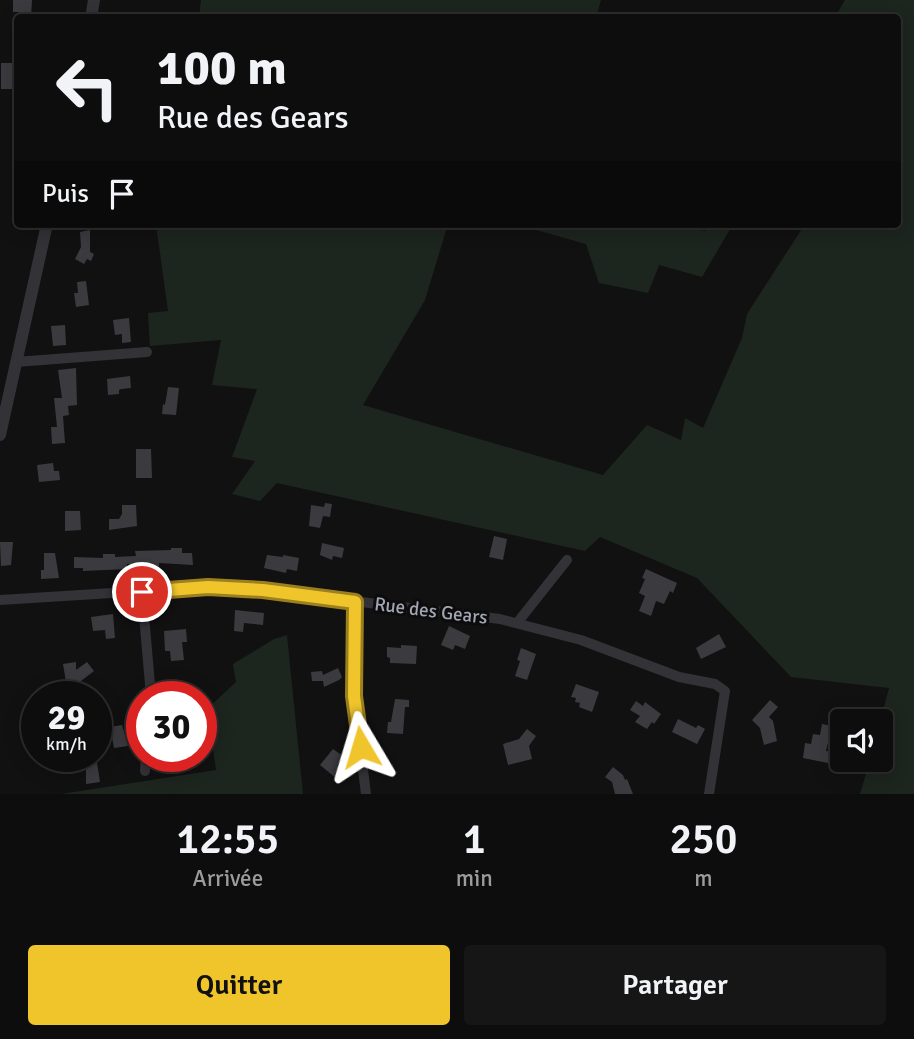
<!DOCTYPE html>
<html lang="fr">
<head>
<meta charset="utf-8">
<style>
	:root { --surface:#0d0d0e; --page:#161617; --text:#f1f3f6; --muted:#9a9c9e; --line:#2d2d2e; --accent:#f0c52c }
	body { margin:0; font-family:Signika,sans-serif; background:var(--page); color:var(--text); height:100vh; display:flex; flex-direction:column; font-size:26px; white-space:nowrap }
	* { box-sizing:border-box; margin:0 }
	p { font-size:23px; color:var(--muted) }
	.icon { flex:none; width:38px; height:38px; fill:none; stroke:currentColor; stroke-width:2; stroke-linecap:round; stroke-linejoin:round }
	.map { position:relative; height:794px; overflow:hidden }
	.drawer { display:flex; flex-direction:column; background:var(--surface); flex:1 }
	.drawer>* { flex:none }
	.banner { position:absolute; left:14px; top:14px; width:887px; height:214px; border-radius:7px; box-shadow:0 4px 18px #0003,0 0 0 2px var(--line); background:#0d0d0e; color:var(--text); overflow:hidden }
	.controls { position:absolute; left:830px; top:709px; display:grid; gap:14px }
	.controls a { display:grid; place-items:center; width:63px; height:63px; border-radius:7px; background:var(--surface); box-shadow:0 4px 18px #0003,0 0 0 2px var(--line); font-size:35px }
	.speed { position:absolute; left:21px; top:681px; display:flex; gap:14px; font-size:35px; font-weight:700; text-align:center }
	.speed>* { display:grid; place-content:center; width:91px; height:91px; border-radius:50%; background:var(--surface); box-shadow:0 4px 18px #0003,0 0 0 2px var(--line); line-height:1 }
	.speed small { font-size:18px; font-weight:400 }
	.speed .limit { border:10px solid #d22; background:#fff; color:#111 }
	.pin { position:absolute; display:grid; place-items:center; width:60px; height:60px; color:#fff; margin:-30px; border:4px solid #fff; border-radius:50%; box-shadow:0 2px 7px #0007 }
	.me { position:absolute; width:77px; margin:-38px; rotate:353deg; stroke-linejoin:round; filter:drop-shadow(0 0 5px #0008) }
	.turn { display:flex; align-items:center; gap:24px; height:147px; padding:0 28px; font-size:32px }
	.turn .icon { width:91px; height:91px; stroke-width:2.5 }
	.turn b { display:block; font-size:49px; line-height:60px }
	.then { display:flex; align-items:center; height:66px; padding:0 28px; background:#0003; gap:14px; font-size:26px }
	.eta { display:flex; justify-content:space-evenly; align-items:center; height:119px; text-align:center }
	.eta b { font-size:42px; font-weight:600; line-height:49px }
	.cta { display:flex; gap:14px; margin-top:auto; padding:14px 28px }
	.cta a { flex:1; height:80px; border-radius:7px; background:var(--accent); color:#111; font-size:28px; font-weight:600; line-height:80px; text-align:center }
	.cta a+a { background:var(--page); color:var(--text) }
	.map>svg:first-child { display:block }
	.green { fill:#1d251f }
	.building { fill:#3b3b3f }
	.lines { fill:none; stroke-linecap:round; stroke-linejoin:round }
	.minor { stroke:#323237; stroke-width:10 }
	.tertiary { stroke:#323237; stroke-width:12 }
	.route-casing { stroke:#9c801d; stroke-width:18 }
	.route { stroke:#f0c52c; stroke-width:12 }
	.labels { text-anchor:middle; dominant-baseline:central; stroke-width:6; stroke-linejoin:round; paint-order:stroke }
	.street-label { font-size:19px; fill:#a2a5b3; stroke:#0c0c0d }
</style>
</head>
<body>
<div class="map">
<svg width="914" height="794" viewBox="0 0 914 794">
	<rect width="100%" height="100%" fill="#111112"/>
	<g class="green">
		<polygon points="201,0 601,0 596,18 199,17"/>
		<polygon points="845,0 914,0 914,794 860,794 870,760 880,760 880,722 889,688 791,677 697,578 600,537 585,551 277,483 260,501 232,494 255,461 232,457 257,389 212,385 221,340 150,346 148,313 168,311 156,224 448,224 425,300 363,405 603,475 647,425 681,440 685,418 703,428 742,338 747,314 805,224 898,224 898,18 835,17"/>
		<polygon points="515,224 679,224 705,231 710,224 733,224 702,277 659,265 648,293 599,283 586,244"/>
		<polygon points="287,635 303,794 61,794 216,770 207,709 236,682 233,664 274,639"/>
	</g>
	<g class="building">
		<polygon points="13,0 32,0 31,18 18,18 19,12 13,12"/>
		<polygon points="1,63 16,63 18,89 1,89"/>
		<polygon points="90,230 90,252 94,254 91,261 87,259 84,264 75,259 81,247 80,232"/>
		<polygon points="86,281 89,305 76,307 74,293 78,293 77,282"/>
		<polygon points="129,318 131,342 122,343 122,334 115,335 113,320"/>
		<polygon points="65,325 66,345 53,346 51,326"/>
		<polygon points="76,368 77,405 68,406 69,415 63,416 65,443 52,444 51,427 57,427 54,398 62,398 58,370"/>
		<polygon points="130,376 131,388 121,389 119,390 119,394 108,395 107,379"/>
		<polygon points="168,387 179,388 176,415 162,414 163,404 165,405"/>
		<polygon points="136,449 151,449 152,478 136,478"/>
		<polygon points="53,463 54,471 59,471 60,480 39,482 37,465"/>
		<polygon points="325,503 332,504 330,517 323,516 320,528 309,526 311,505 324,507"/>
		<polygon points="122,505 136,505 137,526 109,530 109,519 119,519 122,514"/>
		<polygon points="65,511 80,511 81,530 65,531"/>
		<polygon points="494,536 507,539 503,560 489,557"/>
		<polygon points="0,542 13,542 11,565 1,566"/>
		<polygon points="322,543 344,548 342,558 333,556 332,560 320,555"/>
		<polygon points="171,548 182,548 182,553 192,553 193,565 159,563 159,566 141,566 141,564 127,564 127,569 83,571 83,568 74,568 74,557 103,558 103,554 115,554 115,557 136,556 135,551 171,550"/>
		<polygon points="44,553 55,553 59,578 41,579 41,570 44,570"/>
		<polygon points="267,555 283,557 283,555 299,558 297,571 287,569 286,573 264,568"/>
		<polygon points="646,569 677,583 673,593 670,591 664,604 656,601 651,616 639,611 645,596 639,593 645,579 642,578"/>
		<polygon points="235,610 264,613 263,625 244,623 243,632 234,631"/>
		<polygon points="113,614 115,638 106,639 105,630 93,631 91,617"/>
		<polygon points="449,626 470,636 465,649 455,645 453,650 441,645"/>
		<polygon points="186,629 187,642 182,642 184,660 171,661 170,651 165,651 164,631"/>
		<polygon points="719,634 726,647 701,659 696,648"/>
		<polygon points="401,645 417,646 416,664 390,663 390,658 387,657 387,647 401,648"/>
		<polygon points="521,648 536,654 527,680 515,676 520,661 517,660"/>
		<polygon points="76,662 76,670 87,662 94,671 81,681 66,682 63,664"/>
		<polygon points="338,668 342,677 339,680 324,687 323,681 312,681 311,672 322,671 323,675"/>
		<polygon points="576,684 599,692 592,712 579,707 580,703 575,702 576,698 571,697"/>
		<polygon points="395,699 409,700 409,707 405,707 403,734 387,733 388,722 391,722"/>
		<polygon points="770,700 778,707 769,717 773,721 777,741 764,745 760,728 752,720"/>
		<polygon points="636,701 643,706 645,702 661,714 654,724 652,722 647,729 635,722 640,716 630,710"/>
		<polygon points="678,719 696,728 698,725 705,729 697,744 672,732"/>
		<polygon points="822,724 832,726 826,751 834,752 833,764 803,758 805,743 811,744 813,734 820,735"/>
		<polygon points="122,725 128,746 114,748 110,727"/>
		<polygon points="527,729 536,736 529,746 532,759 508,765 503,744 519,739"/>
		<polygon points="333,749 343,756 338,765 344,770 337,779 320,765"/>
		<polygon points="97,763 100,782 86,784 86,765"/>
		<polygon points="613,767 623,775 625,780 627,779 633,794 615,794 612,782 605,777"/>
	</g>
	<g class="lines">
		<g class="minor">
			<polyline points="16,362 147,352"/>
			<polyline points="142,592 151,696"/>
			<polyline points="0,600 208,587 263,590 500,619 581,640 679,677 715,684 725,691 709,794"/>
			<polyline points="354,602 354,696 366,794"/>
			<polyline points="517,623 567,560"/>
			<polyline points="145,771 146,756"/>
		</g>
		<g class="tertiary">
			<polyline points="91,18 94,0"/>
			<polyline points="0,435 47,224"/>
		</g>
	</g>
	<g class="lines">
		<g class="route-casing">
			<polyline id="route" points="142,592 208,587 263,590 355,602 354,696 361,747"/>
		</g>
		<use href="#route" class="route"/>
	</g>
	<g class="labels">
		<g class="street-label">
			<text transform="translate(431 611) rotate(7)">Rue des Gears</text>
		</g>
	</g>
</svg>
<div class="controls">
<a><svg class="icon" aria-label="sound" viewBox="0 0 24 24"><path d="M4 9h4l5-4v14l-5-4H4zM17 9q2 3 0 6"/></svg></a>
</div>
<div class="speed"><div>29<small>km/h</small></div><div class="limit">30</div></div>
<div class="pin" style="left:142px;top:592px;background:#d93025"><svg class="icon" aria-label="arrive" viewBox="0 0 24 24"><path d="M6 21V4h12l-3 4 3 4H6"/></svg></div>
<svg class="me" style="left:361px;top:747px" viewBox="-20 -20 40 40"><path d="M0-17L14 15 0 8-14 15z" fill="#f0c52c" stroke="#fff" stroke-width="4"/></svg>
<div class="banner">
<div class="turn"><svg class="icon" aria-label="left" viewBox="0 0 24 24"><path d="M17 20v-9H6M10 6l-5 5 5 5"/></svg><div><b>100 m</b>Rue des Gears</div></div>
<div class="then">Puis<svg class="icon" aria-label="arrive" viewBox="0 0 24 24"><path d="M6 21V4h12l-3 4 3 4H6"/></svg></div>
</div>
</div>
<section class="drawer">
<div class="eta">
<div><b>12:55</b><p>Arrivée</p></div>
<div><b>1</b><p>min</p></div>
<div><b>250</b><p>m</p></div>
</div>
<div class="cta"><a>Quitter</a><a>Partager</a></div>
</section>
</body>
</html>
